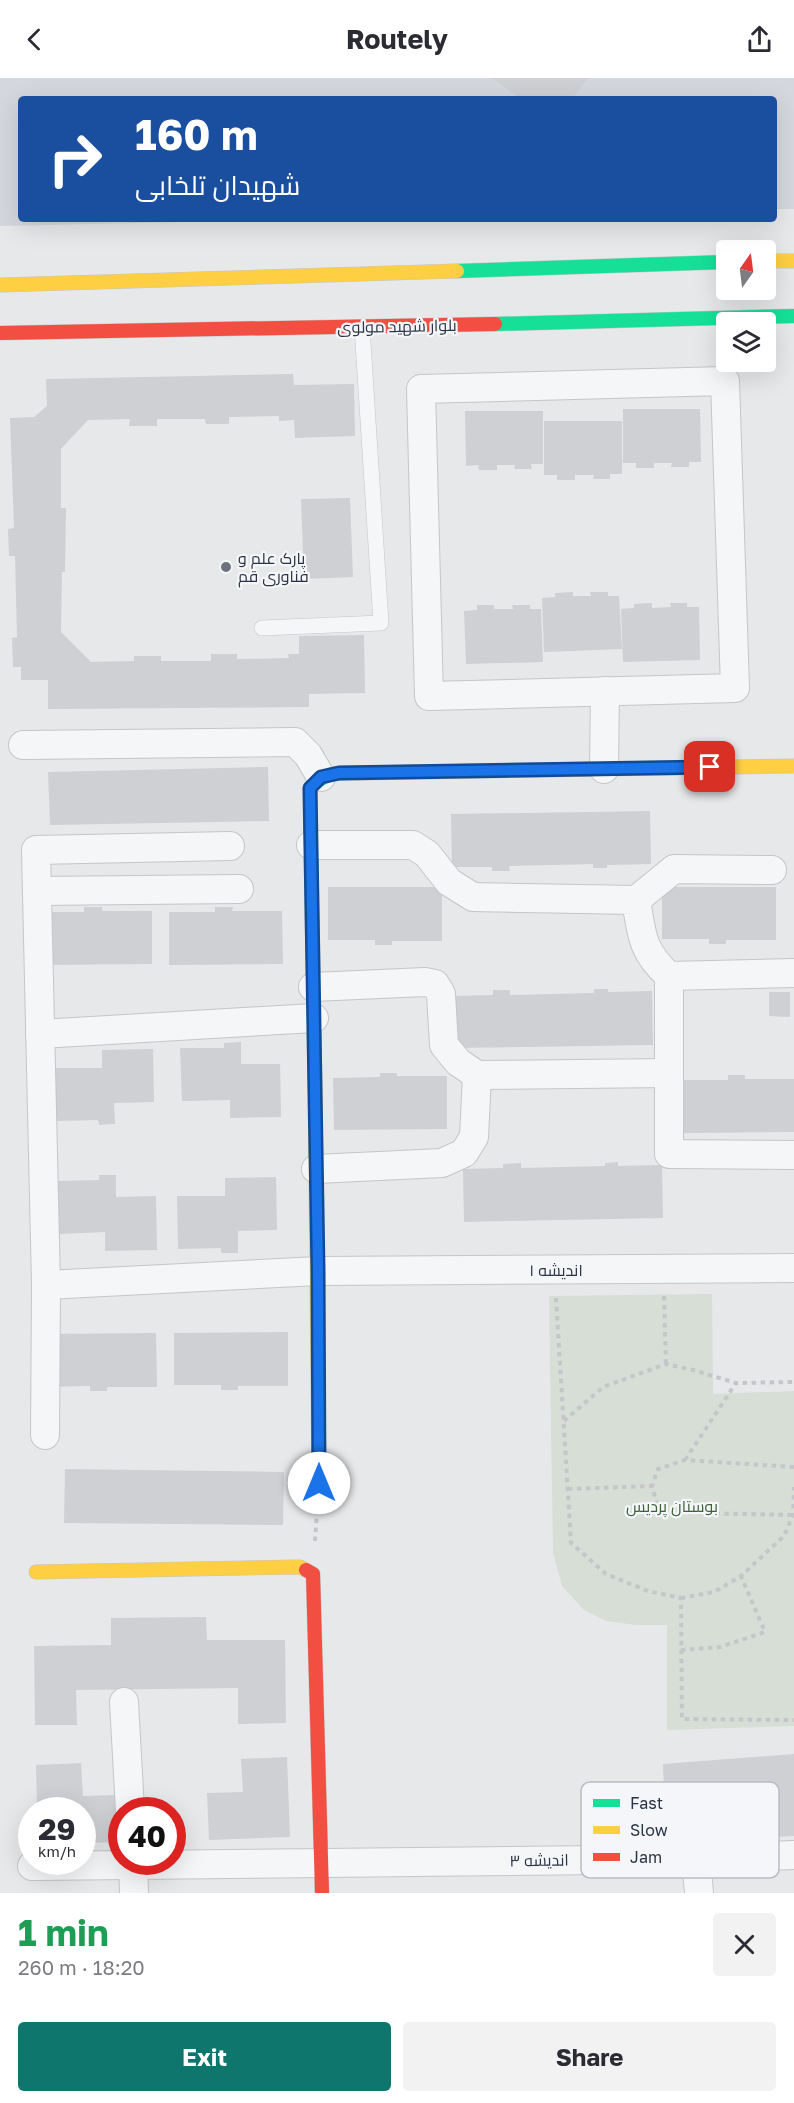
<!DOCTYPE html>
<html lang="en">
<head>
<meta charset="utf-8">
<style>
	:root { --surface:#fff; --page:#f2f2f3; --text:#2b2b33; --muted:#7c7c81; --accent:#0f766e }
	body { margin:0; font-family:"Golos Text",Cairo,sans-serif; background:var(--page); color:var(--text); height:100vh; display:flex; flex-direction:column; font-size:22px; white-space:nowrap }
	* { box-sizing:border-box; margin:0 }
	p { font-size:20px; color:var(--muted) }
	.icon { flex:none; width:33px; height:33px; fill:none; stroke:currentColor; stroke-width:2; stroke-linecap:round; stroke-linejoin:round }
	.map { position:relative; height:1815px; overflow:hidden }
	.side { display:flex; flex-direction:column; background:var(--surface); flex:1 }
	.side>* { flex:none }
	.top-card { position:absolute; left:18px; top:18px; width:759px; height:126px; border-radius:6px; box-shadow:0 6px 24px #0002; background:#1a4fa0; color:#fff; overflow:hidden }
	.needle { width:39px; rotate:14deg }
	.controls { position:absolute; left:716px; top:162px; display:grid; gap:12px }
	.controls a { display:grid; place-items:center; width:60px; height:60px; border-radius:6px; background:var(--surface); box-shadow:0 6px 24px #0002; font-size:30px }
	.speed { position:absolute; left:18px; top:1719px; display:flex; gap:12px; font-size:30px; font-weight:700; text-align:center }
	.speed>* { display:grid; place-content:center; width:78px; height:78px; border-radius:50%; background:var(--surface); box-shadow:0 6px 24px #0002; line-height:1 }
	.speed small { font-size:15px; font-weight:400 }
	.speed .limit { border:9px solid #d22; background:#fff; color:#111 }
	.pin { position:absolute; display:grid; place-items:center; width:51px; height:51px; color:#fff; margin:-26px; border-radius:12px; box-shadow:0 3px 9px #0006 }
	.me { position:absolute; width:66px; margin:-33px; rotate:0deg; stroke-linejoin:round; filter:drop-shadow(0 0 4px #0008) }
	.turn { display:flex; align-items:center; gap:21px; height:126px; padding:0 18px; font-size:27px }
	.turn .icon { width:78px; height:78px; stroke-width:2.5 }
	.turn b { display:block; font-size:42px; line-height:51px }
	.round { display:grid; place-items:center; flex:none; width:63px; height:63px; border-radius:6px; background:var(--page) }
	.head { display:flex; align-items:center; justify-content:space-between; height:102px; padding:0 18px }
	h1 { font-size:36px; font-weight:700; line-height:45px; color:#1e9e55 }
	.primary-button { display:flex; gap:12px; margin-top:auto; padding:12px 18px }
	.primary-button a { flex:1; height:69px; border-radius:6px; background:var(--accent); color:#fff; font-size:24px; font-weight:700; line-height:69px; text-align:center }
	.primary-button a+a { background:var(--page); color:var(--text) }
	header { display:flex; justify-content:space-between; align-items:center; height:78px; padding:0 18px; background:var(--surface); font-size:27px; font-weight:700 }
	.map>svg:first-child { display:block }
	.built { fill:#d4d7dd }
	.green { fill:#d6ded6 }
	.building { fill:#ced0d3 }
	.lines { fill:none; stroke-linecap:round; stroke-linejoin:round }
	.lane-casing { stroke:#c4c6c8; stroke-width:16 }
	.street-casing { stroke:#c4c6c8; stroke-width:30 }
	.fast-casing { stroke:#c4c6c8; stroke-width:15 }
	.slow-casing { stroke:#c4c6c8; stroke-width:15 }
	.jam-casing { stroke:#c4c6c8; stroke-width:15 }
	.path { stroke:#c5c6ca; stroke-width:4; stroke-dasharray:4.5 4.5; stroke-linecap:butt }
	.lane { stroke:#f5f6f7; stroke-width:15 }
	.street { stroke:#f5f6f7; stroke-width:28 }
	.fast { stroke:#16e098; stroke-width:14 }
	.slow { stroke:#ffcf43; stroke-width:14 }
	.jam { stroke:#f24e42; stroke-width:14 }
	.route-casing { stroke:#114b97; stroke-width:15 }
	.route { stroke:#1a73e8; stroke-width:10 }
	.poi-dot { fill:#6c737f; stroke:#f4f6f9; stroke-width:2 }
	.labels { text-anchor:middle; dominant-baseline:central; stroke-width:4.5; stroke-linejoin:round; paint-order:stroke }
	.street-label { font-size:16px; fill:#2b3445; stroke:#f4f6f9 }
	.poi-label { font-size:16px; fill:#2b3445; stroke:#f4f6f9; text-anchor:start }
	.park-label { font-size:16px; fill:#3f6138; stroke:#f4f6f9 }
	.key { fill:#f4f6f9; stroke:#b8bcc3; stroke-width:1.5 }
	.key-label { font-size:16px; fill:#2b3445 }
</style>
</head>
<body>
<header><svg class="icon" aria-label="back" viewBox="0 0 24 24"><path d="M15 5l-7 7 7 7"/></svg>Routely<svg class="icon" aria-label="share" viewBox="0 0 24 24"><path d="M12 15V3M7 8l5-5 5 5M5 13v7h14v-7"/></svg></header>
<div class="map">
<svg width="794" height="1815" viewBox="0 0 794 1815">
	<rect width="100%" height="100%" fill="#e6e8ea"/>
	<polygon class="built" points="0,0 794,0 794,131 774,131 774,21 21,21 21,141 324,141 0,148"/>
	<polygon class="green" points="712,1216 713,1316 794,1313 794,1648 667,1652 667,1547 636,1547 606,1543 584,1532 562,1508 553,1475 549,1218"/>
	<g class="building">
		<polygon points="492,0 588,0 572,21 521,21"/>
		<polygon points="293,296 294,307 354,306 355,358 295,360 294,342 279,343 279,338 229,339 229,346 206,346 205,341 157,341 157,348 129,348 130,341 88,342 61,371 61,430 66,430 65,494 62,494 61,554 91,584 134,583 134,578 161,578 161,583 211,583 211,576 237,576 237,581 289,580 288,576 299,576 299,558 364,557 365,615 309,616 309,629 48,631 48,602 21,602 21,589 13,589 12,560 17,559 15,478 9,478 8,451 14,450 10,340 34,339 47,328 46,301"/>
		<polygon points="623,331 700,331 701,384 689,384 689,389 671,389 672,385 654,385 654,390 636,390 636,385 623,385"/>
		<polygon points="465,333 543,333 543,386 531,386 532,391 514,391 515,387 497,387 497,392 479,392 478,387 466,388"/>
		<polygon points="544,343 622,343 622,396 610,396 610,401 593,401 594,397 575,397 575,402 557,402 557,397 544,397"/>
		<polygon points="350,420 353,499 304,501 301,421"/>
		<polygon points="573,514 573,518 591,518 590,514 608,514 608,518 619,518 622,571 544,574 542,520 555,519 555,515"/>
		<polygon points="652,525 652,530 671,529 670,525 687,525 687,529 699,529 700,582 623,584 621,531 634,530 634,526"/>
		<polygon points="477,527 494,527 494,531 513,531 512,527 530,527 530,531 541,531 543,584 466,586 464,533 477,532"/>
		<polygon points="268,689 269,743 50,747 48,694"/>
		<polygon points="650,733 651,786 607,787 607,790 593,790 593,786 509,788 510,793 492,793 492,789 452,789 451,736"/>
		<polygon points="328,809 442,809 442,863 392,863 392,867 375,867 375,862 328,862"/>
		<polygon points="662,809 776,809 776,862 726,862 726,866 709,866 709,861 662,861"/>
		<polygon points="84,829 102,829 102,833 152,833 152,886 38,887 38,834 84,834"/>
		<polygon points="215,829 233,829 232,833 282,833 283,886 169,887 169,834 215,834"/>
		<polygon points="594,911 608,911 608,914 652,913 653,967 454,970 453,918 493,917 493,912 510,912 510,917 594,915"/>
		<polygon points="769,914 790,914 790,939 769,938"/>
		<polygon points="241,964 241,986 280,986 281,1039 230,1040 230,1022 182,1023 180,970 224,970 224,965"/>
		<polygon points="153,971 154,1024 114,1025 115,1046 99,1047 98,1042 55,1043 54,990 102,990 102,972"/>
		<polygon points="380,995 397,995 397,998 447,998 447,1051 334,1052 333,1000 380,999"/>
		<polygon points="728,997 745,997 745,1001 794,1001 794,1054 682,1055 682,1002 728,1002"/>
		<polygon points="618,1084 618,1088 662,1087 663,1140 464,1144 463,1091 503,1090 503,1086 521,1085 521,1090 605,1088 605,1085"/>
		<polygon points="99,1097 116,1097 116,1119 156,1118 157,1172 105,1173 105,1154 57,1156 56,1103 99,1102"/>
		<polygon points="276,1099 277,1152 238,1153 238,1175 221,1175 221,1170 178,1171 177,1118 225,1118 225,1100"/>
		<polygon points="288,1254 288,1308 238,1308 238,1312 221,1312 221,1307 174,1307 174,1255"/>
		<polygon points="156,1255 157,1309 107,1309 107,1313 90,1313 90,1308 43,1309 43,1256"/>
		<polygon points="65,1391 284,1394 283,1447 64,1445"/>
		<polygon points="206,1539 207,1562 285,1562 286,1645 238,1646 238,1610 76,1612 77,1647 35,1647 34,1568 111,1567 111,1540"/>
		<polygon points="794,1676 794,1758 647,1766 642,1713 664,1712 663,1686"/>
		<polygon points="287,1679 290,1759 209,1762 207,1715 243,1714 241,1681"/>
		<polygon points="81,1685 83,1718 117,1717 120,1764 82,1765 82,1732 37,1732 36,1687"/>
	</g>
	<g class="lines">
		<g class="lane-casing">
			<polyline id="lane" points="262,550 381,545 362,249"/>
		</g>
		<g class="street-casing">
			<g id="street">
				<polygon points="725,303 735,610 429,618 421,311"/>
				<polyline points="23,667 295,664 308,677 321,699"/>
				<polyline points="604,691 605,613"/>
				<path d="M311,767H413L427,776L449,804L473,819L636,822C642,857 641,872 669,898L794,895"/>
				<polyline points="37,813 239,811"/>
				<polyline points="636,822 674,791 772,792"/>
				<polyline points="669,898 669,1076 794,1077"/>
				<polyline points="313,909 425,904 435,906 441,916 444,967 458,984 477,997 669,995"/>
				<polyline points="40,956 314,940"/>
				<polyline points="316,1091 442,1085 464,1075 474,1059 477,997"/>
				<polyline points="46,1207 318,1193 794,1190"/>
				<polyline points="45,1357 46,1207 36,772 230,768"/>
				<polyline points="124,1624 130,1732"/>
				<polyline points="696,1781 699,1815"/>
				<polyline points="133,1784 134,1815"/>
				<polyline points="32,1788 696,1781 794,1777"/>
			</g>
		</g>
		<g class="fast-casing">
			<g id="fast">
				<polyline points="457,193 726,184"/>
				<polyline points="495,246 794,238"/>
				<path d="M315,1010L310,710C327,693 335,695 358,695"/>
			</g>
		</g>
		<g class="slow-casing">
			<g id="slow">
				<polyline points="765,183 794,183"/>
				<polyline points="0,207 457,193"/>
				<polyline points="358,695 794,688"/>
				<polyline points="315,1010 319,1405"/>
				<polyline points="36,1494 300,1489 306,1492"/>
			</g>
		</g>
		<g class="jam-casing">
			<g id="jam">
				<polyline points="0,255 495,246"/>
				<polyline points="306,1492 313,1496 322,1815"/>
			</g>
		</g>
		<g class="path">
			<polyline points="664,1218 666,1286"/>
			<polyline points="556,1220 571,1465 606,1496 648,1513 681,1520 682,1641 794,1642"/>
			<polyline points="564,1343 603,1309 666,1286 693,1292 736,1305 794,1304"/>
			<polyline points="685,1382 736,1305"/>
			<polyline points="794,1389 685,1382 658,1391 652,1408 657,1426 691,1435 794,1437"/>
			<polyline points="568,1411 652,1408"/>
			<polyline points="315,1463 317,1434"/>
			<polyline points="681,1520 714,1514 741,1498 784,1458 793,1437 794,1409"/>
			<polyline points="681,1572 720,1569 765,1554 741,1498"/>
		</g>
		<use href="#lane" class="lane"/>
		<use href="#street" class="street"/>
		<use href="#fast" class="fast"/>
		<use href="#slow" class="slow"/>
		<use href="#jam" class="jam"/>
	</g>
	<g class="lines">
		<g class="route-casing">
			<polyline id="route" points="319,1405 318,1193 310,710 321,699 339,695 710,689"/>
		</g>
		<use href="#route" class="route"/>
	</g>
	<circle class="poi-dot" cx="226" cy="489" r="6"/>
	<g class="labels">
		<g class="street-label">
			<text transform="translate(397 248) rotate(-1)">بلوار شهید مولوی</text>
			<text x="556" y="1192">اندیشه ۱</text>
			<text transform="translate(539 1782) rotate(-1)">اندیشه ۳</text>
		</g>
		<g class="poi-label">
			<text x="238" y="480">پارک علم و<tspan x="238" dy="18">فناوری قم</tspan></text>
		</g>
		<g class="park-label">
			<text x="672" y="1428">بوستان پردیس</text>
		</g>
	</g>
	<rect x="581" y="1704" width="198" height="96" rx="9" class="key"/>
	<rect x="593" y="1721" width="27" height="8" fill="#16e098"/>
	<rect x="593" y="1748" width="27" height="8" fill="#ffcf43"/>
	<rect x="593" y="1775" width="27" height="8" fill="#f24e42"/>
	<g class="key-label">
		<text x="630" y="1731">Fast</text>
		<text x="630" y="1758">Slow</text>
		<text x="630" y="1785">Jam</text>
	</g>
</svg>
<div class="controls">
<a><svg class="needle" viewBox="-14 -14 28 28"><path d="M0-13l5 13h-10z" fill="#e53935"/><path d="M0 13l5-13h-10z" fill="#7c7c81"/></svg></a>
<a><svg class="icon" aria-label="layers" viewBox="0 0 24 24"><path d="M12 4l9 5-9 5-9-5zM3 14l9 5 9-5"/></svg></a>
</div>
<div class="speed"><div>29<small>km/h</small></div><div class="limit">40</div></div>
<div class="pin" style="left:710px;top:689px;background:#d93025"><svg class="icon" aria-label="arrive" viewBox="0 0 24 24"><path d="M6 21V4h12l-3 4 3 4H6"/></svg></div>
<svg class="me" style="left:319px;top:1405px" viewBox="-20 -20 40 40"><circle r="19" fill="#fff"/><path d="M0-13L10 11 0 6-10 11z" fill="#1a73e8"/></svg>
<div class="top-card">
<div class="turn"><svg class="icon" aria-label="right" viewBox="0 0 24 24"><path d="M7 20v-9h11M14 6l5 5-5 5"/></svg><div><b>160 m</b>شهیدان تلخابی</div></div>
</div>
</div>
<section class="side">
<div class="head"><div><h1>1 min</h1><p>260 m · 18:20</p></div><a class="round"><svg class="icon" aria-label="close" viewBox="0 0 24 24"><path d="M6 6l12 12M18 6L6 18"/></svg></a></div>
<div class="primary-button"><a>Exit</a><a>Share</a></div>
</section>
</body>
</html>
